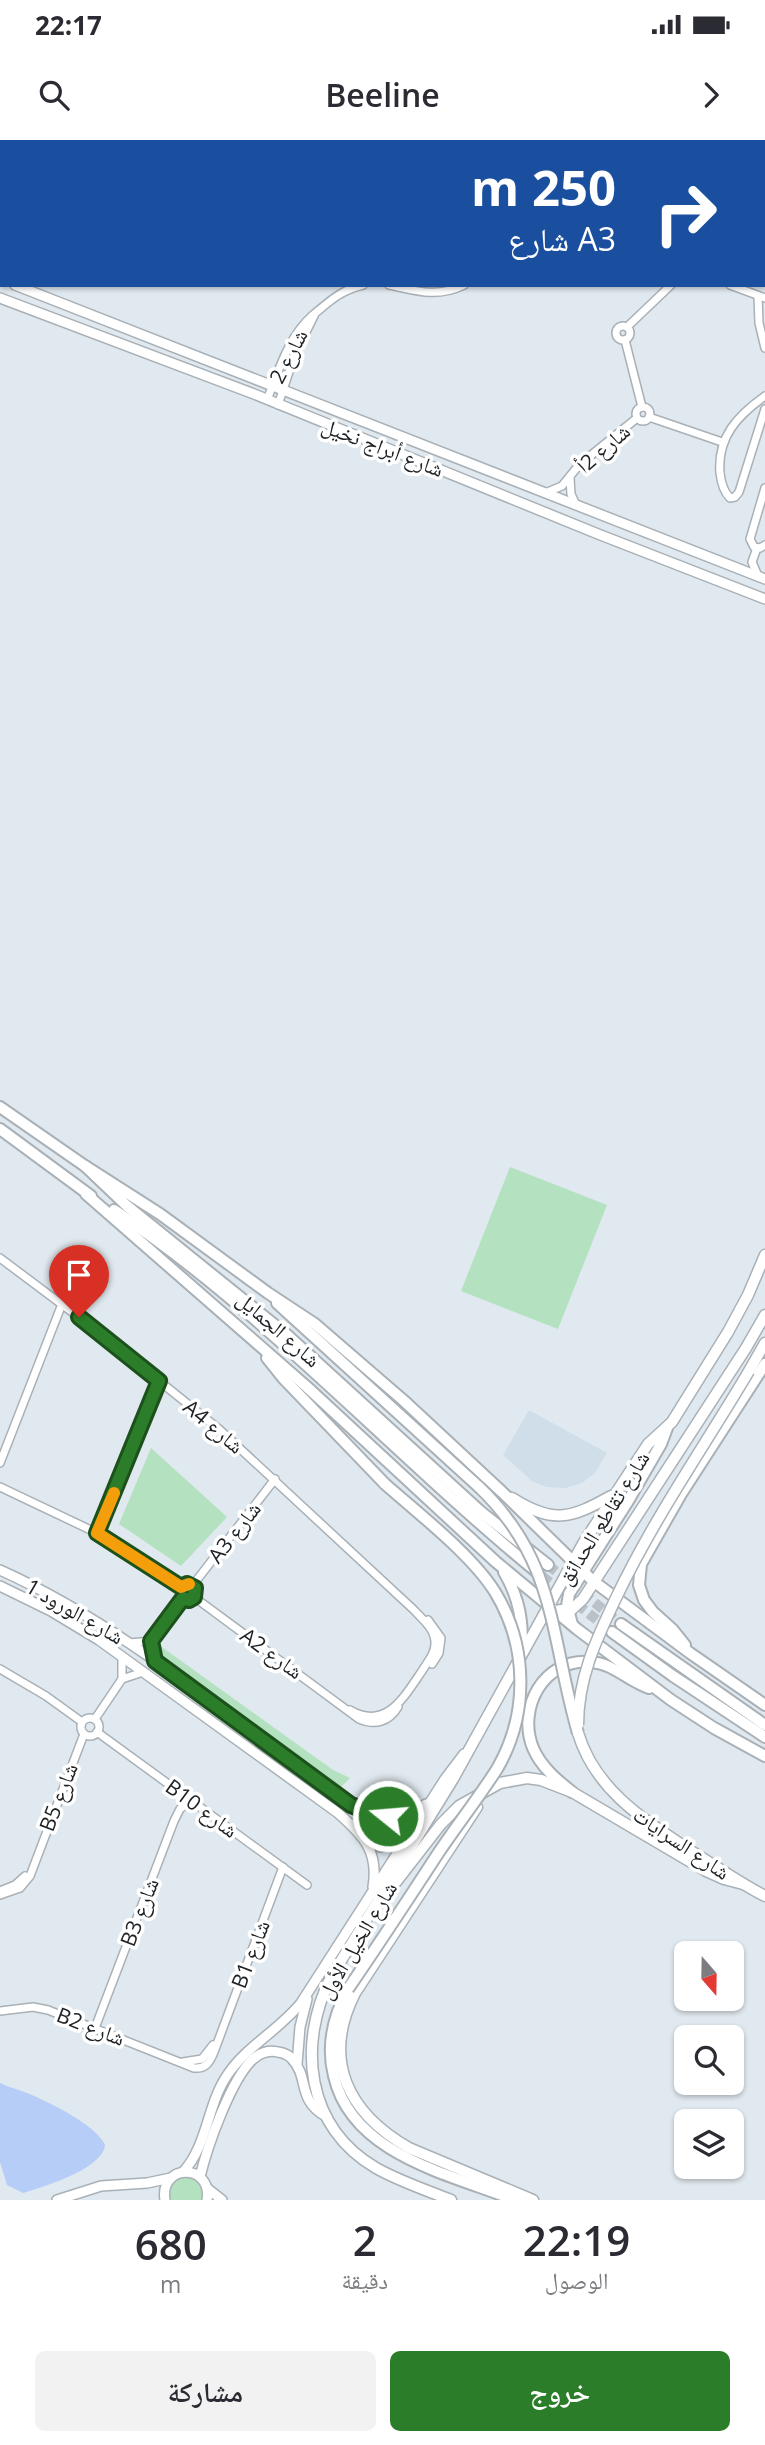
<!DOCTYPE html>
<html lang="ar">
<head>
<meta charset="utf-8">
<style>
	:root { --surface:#fff; --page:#f2f2f3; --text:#2b2b33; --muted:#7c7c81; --accent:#2b7d29 }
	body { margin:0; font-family:"Open Sans","Noto Naskh Arabic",sans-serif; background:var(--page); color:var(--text); direction:rtl; height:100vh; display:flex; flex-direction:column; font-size:26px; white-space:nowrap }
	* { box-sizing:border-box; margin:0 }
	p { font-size:23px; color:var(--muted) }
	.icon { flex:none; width:38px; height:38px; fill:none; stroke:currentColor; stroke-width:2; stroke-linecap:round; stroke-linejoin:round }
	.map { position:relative; height:2060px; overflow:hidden; direction:ltr }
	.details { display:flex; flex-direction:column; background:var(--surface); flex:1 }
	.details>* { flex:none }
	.banner { position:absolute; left:0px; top:0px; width:766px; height:147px; box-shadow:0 2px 5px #0004; direction:rtl; background:#1a4fa0; color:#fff; overflow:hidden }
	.needle { width:46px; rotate:160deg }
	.tools { position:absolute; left:674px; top:1801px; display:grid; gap:14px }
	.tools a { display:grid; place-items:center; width:70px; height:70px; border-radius:10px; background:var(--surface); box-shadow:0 2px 5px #0004; font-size:35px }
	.pin { position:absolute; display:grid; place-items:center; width:60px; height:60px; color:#fff; margin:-72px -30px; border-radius:50% 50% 50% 0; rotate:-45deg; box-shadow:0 0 7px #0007 }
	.pin .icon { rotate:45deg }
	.me { position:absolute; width:77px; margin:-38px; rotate:287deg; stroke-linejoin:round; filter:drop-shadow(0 0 5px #0008) }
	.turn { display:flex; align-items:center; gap:24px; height:147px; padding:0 35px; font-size:32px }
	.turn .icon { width:91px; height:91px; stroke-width:2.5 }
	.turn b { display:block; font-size:49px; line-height:60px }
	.eta { display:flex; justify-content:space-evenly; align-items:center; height:119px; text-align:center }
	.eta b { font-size:42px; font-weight:600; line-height:49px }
	.action { display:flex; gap:14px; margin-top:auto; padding:14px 35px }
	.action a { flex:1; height:80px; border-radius:10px; background:var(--accent); color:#fff; font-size:28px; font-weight:600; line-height:80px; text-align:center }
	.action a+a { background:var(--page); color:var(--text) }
	.status { display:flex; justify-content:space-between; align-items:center; height:49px; padding:0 35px; background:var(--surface); direction:ltr }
	.status svg { height:19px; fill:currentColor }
	header { display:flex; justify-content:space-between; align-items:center; height:91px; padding:0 35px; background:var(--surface); font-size:32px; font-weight:600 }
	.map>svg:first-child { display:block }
	.built { fill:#cfdee9 }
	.green { fill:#b4e1bf }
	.water { fill:#b5cdf7 }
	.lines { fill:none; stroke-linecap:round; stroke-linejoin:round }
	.primary-tunnel { stroke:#bac1c7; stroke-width:10; stroke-dasharray:10 5; stroke-linecap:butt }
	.minor-casing { stroke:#a9b1b7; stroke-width:10 }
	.tertiary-casing { stroke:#a9b1b7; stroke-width:12 }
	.secondary-casing { stroke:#a9b1b7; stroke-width:13 }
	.primary-casing { stroke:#a9b1b7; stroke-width:14 }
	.minor { stroke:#fff; stroke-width:7 }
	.tertiary { stroke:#fff; stroke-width:9 }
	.secondary { stroke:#fff; stroke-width:10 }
	.primary { stroke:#fff; stroke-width:10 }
	.secondary-bridge-casing { stroke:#a9b1b7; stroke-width:13; stroke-linecap:butt }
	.primary-bridge-casing { stroke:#a9b1b7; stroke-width:14; stroke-linecap:butt }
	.secondary-bridge { stroke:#fff; stroke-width:10 }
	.primary-bridge { stroke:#fff; stroke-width:10 }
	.route-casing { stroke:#1c511b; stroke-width:18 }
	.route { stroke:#2b7d29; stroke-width:12 }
	.slow { stroke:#f59e0b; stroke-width:12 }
	.labels { text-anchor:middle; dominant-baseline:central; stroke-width:7; stroke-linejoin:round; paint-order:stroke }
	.street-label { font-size:21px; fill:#202326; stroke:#fff }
</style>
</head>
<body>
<div class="status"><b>22:17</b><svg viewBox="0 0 49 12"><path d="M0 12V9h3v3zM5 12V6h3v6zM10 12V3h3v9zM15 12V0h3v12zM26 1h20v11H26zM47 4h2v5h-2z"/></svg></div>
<header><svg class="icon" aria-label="forward" viewBox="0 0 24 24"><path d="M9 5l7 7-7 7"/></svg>Beeline<svg class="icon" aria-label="search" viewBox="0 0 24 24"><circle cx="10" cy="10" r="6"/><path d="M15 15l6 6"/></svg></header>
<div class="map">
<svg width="765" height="2060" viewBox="0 0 765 2060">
	<rect width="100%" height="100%" fill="#e0e9ef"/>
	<polygon class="built" points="529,1270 607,1313 595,1333 582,1343 566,1348 546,1347 532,1341 503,1315"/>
	<g class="green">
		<polygon points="510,1027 607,1065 558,1189 461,1151"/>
		<polygon points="151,1308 227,1377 181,1426 119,1384"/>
		<polygon points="159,1505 333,1630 350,1638 341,1647 177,1529 174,1529 160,1520 155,1512"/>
		<path d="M186,2036C199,2038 205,2047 202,2060H170C167,2047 174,2038 186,2036Z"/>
	</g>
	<path class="water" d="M0,1943C10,1948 21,1950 32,1955C52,1964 96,1985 105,2005C103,2029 43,2047 23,2053L7,2045L0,2022Z"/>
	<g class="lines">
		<g class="primary-tunnel">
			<polyline points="548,1425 621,1484"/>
			<polyline points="542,1436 612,1492"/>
		</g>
		<g class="minor-casing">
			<g id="minor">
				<polyline points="218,2 219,0"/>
				<polyline points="724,2 725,0"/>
				<polyline points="0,133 2,132"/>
				<path d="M389,145C417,151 437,158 464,145"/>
				<polyline points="730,145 765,158"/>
				<polyline points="758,156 759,183 765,208"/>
				<circle cx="623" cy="193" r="7"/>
				<polyline points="627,187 671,145"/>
				<polyline points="625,200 642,267"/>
				<path d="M765,256C738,275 717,297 720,333C721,342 723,351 730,358L735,357L739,352L765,269"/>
				<path d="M267,260C279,230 288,197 313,175C330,161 341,150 363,145"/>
				<polyline points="278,265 295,214 314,176"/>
				<circle cx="643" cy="274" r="7"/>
				<polyline points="649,277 722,302"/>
				<polyline points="570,338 571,354 576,365"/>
				<polyline points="765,348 750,399 754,407 760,408 765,405"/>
				<polyline points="545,353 562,346 579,325 637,278"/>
				<polyline points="757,408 752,422 758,436"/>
				<path d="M0,1118L96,1190L220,1290L414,1470C422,1479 434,1488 435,1501C436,1513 428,1521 422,1531C404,1557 386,1591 350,1570"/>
				<polyline points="0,1323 62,1164"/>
				<polyline points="0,1347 97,1393 181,1447"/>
				<polyline points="97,1393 159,1241"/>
				<circle cx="188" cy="1452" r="8"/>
				<polyline points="193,1445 275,1339"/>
				<path d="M194,1457L359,1579C375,1586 389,1582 398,1567"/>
				<polyline points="428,1480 441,1498 439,1513 432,1524"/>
				<polyline points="130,1503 151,1501"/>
				<polyline points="154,1520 151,1501 183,1458"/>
				<polyline points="0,1529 46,1556 82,1582"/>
				<polyline points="122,1539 143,1532"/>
				<circle cx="90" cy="1587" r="9"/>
				<polyline points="95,1579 122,1539 122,1516"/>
				<polyline points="97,1592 307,1745"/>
				<polyline points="0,1751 15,1745 25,1736"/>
				<polyline points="0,1755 20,1748 30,1736 84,1594"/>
				<path d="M0,1871L33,1867L48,1870L194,1928C206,1929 210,1922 214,1912L283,1727"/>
				<polyline points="95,1888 174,1681 180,1669 191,1660"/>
				<polyline points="183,1922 202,1919 213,1905"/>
			</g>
		</g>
		<g class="tertiary-casing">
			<g id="tertiary">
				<polyline points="0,140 2,140"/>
				<polyline points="15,145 765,439"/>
				<polyline points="0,158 254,254 598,394 765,459"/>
				<path d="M0,1430C129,1488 236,1584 351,1665C377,1676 400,1682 426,1664"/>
				<path d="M0,1446L51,1471L99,1500L338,1673C363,1695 379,1711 373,1747"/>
				<polyline points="367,1695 380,1707 389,1705 393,1698 389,1686 369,1678"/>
				<polyline points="297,1924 300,1887 307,1859"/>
				<path d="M183,2032C208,2005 207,1964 228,1934C247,1906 279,1890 301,1863L445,1639L464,1614"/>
				<path d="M200,2037C207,2007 231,1939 253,1919C260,1913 269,1910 278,1912C284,1913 289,1915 292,1919C310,1938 296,1960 327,1977"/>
				<polyline points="208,2049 222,2060"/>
				<polyline points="57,2060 101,2046 147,2043 171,2038"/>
				<path d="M165,2060C159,2023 213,2023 207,2060"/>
			</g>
		</g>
		<g class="secondary-casing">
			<g id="secondary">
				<polyline points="749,1231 765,1203"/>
				<path d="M512,1358C553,1384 570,1379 611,1356"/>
				<polyline points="560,1470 571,1470 583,1459 746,1208 765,1175"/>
				<path d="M578,1593C595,1650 644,1680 691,1711C716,1726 739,1743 765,1756"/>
				<path d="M477,1667L355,1853C321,1920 348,1973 409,2008L533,2060"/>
				<polyline points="396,1742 441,1684 459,1666 500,1643 527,1638 541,1640 572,1652 706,1731 724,1739 743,1744"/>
				<path d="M451,2060C426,2050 399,2041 376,2028C306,1987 297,1905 331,1837L453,1639L584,1402L648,1304L672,1282L728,1192L748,1155L765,1115"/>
			</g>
		</g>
		<g class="primary-casing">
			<g id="primary">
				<polyline points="0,967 85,1026 127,1066 287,1195 481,1372 548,1425"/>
				<polyline points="0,989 91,1056"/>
				<polyline points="85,1026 160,1074 268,1153 315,1184 403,1260 502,1352 593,1441 690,1513 765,1565"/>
				<polyline points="86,1054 307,1247 496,1422 577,1489 671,1560 714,1588 765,1616"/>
				<path d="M114,1070C268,1174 394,1315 537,1432"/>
				<polyline points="277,1163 479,1347"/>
				<polyline points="267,1218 283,1238 385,1344"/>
				<path d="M504,1432C520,1459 525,1486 520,1517"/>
				<polyline points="572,1484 567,1466 569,1454 628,1361 661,1304 667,1288"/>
				<polyline points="621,1484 765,1585"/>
				<polyline points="612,1492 673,1536 765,1597"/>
				<polyline points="685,1505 673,1490 653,1472 644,1460 639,1445 641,1424 681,1354 765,1224"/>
				<path d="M572,1652C557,1640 541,1627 533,1608C517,1569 543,1518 590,1522C613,1523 628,1541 649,1548"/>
				<path d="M348,1849C333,1877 326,1905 334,1936C352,2015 450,2034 515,2060"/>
			</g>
		</g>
		<use href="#minor" class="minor"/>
		<use href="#tertiary" class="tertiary"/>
		<use href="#secondary" class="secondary"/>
		<use href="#primary" class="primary"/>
		<g class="secondary-bridge-casing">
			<path id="secondary-bridge" d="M578,1585C578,1538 596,1500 616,1458C654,1378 704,1307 749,1231"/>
		</g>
		<g class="primary-bridge-casing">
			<g id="primary-bridge">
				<path d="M479,1347C557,1421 550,1497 578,1593"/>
				<path d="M348,1849C379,1804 409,1758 439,1712C458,1684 479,1657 497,1629C529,1574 528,1506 495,1452C472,1415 419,1374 385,1344"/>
			</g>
		</g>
		<use href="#secondary-bridge" class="secondary-bridge"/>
		<use href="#primary-bridge" class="primary-bridge"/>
	</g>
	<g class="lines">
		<g class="route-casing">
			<polyline id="route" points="79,1177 159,1241 97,1393 181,1447 187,1444 195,1448 194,1457 189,1460 183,1458 151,1501 155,1521 351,1665 377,1675 388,1676"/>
		</g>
		<use href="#route" class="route"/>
		<polyline class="slow" points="114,1353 97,1393 181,1447 189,1444"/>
	</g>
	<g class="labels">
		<g class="street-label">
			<text transform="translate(288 216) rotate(-63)">شارع 2</text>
			<text transform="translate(383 307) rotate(21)">شارع أبراج نخيل</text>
			<text transform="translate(603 308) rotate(-41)">شارع 2أ</text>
			<text transform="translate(279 1189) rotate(41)">شارع الجمايل</text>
			<text transform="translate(214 1286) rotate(40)">A4 شارع</text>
			<text transform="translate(603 1378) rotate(-58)">شارع تقاطع الحدائق</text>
			<text transform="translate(234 1392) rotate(-52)">A3 شارع</text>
			<text transform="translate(75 1471) rotate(30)">شارع الورود 1</text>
			<text transform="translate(272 1513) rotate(36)">A2 شارع</text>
			<text transform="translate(58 1657) rotate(-69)">B5 شارع</text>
			<text transform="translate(202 1668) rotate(36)">B10 شارع</text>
			<text transform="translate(682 1703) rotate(34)">شارع السرايات</text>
			<text transform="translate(139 1772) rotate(-69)">B3 شارع</text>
			<text transform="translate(357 1800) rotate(-59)">شارع الخيل الأول</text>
			<text transform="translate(250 1814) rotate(-69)">B1 شارع</text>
			<text transform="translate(91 1886) rotate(21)">B2 شارع</text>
		</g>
	</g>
</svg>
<div class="tools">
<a><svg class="needle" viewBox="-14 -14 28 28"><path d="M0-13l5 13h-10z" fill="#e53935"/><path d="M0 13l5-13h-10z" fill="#7c7c81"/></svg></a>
<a><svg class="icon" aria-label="search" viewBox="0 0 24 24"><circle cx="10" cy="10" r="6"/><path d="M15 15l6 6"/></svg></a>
<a><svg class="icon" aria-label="layers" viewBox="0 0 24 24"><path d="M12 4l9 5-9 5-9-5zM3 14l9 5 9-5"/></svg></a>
</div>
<div class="pin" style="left:79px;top:1177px;background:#d93025"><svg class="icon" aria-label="arrive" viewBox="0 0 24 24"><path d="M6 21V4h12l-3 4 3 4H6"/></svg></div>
<svg class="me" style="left:388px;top:1676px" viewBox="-20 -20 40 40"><circle r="17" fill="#2b7d29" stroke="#fff" stroke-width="3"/><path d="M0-11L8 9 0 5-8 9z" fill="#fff"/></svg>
<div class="banner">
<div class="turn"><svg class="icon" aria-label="right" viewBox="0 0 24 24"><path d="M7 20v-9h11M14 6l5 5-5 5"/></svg><div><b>250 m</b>A3 شارع</div></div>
</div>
</div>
<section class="details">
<div class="eta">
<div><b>22:19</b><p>الوصول</p></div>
<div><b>2</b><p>دقيقة</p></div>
<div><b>680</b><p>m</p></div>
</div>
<div class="action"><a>خروج</a><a>مشاركة</a></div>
</section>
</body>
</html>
